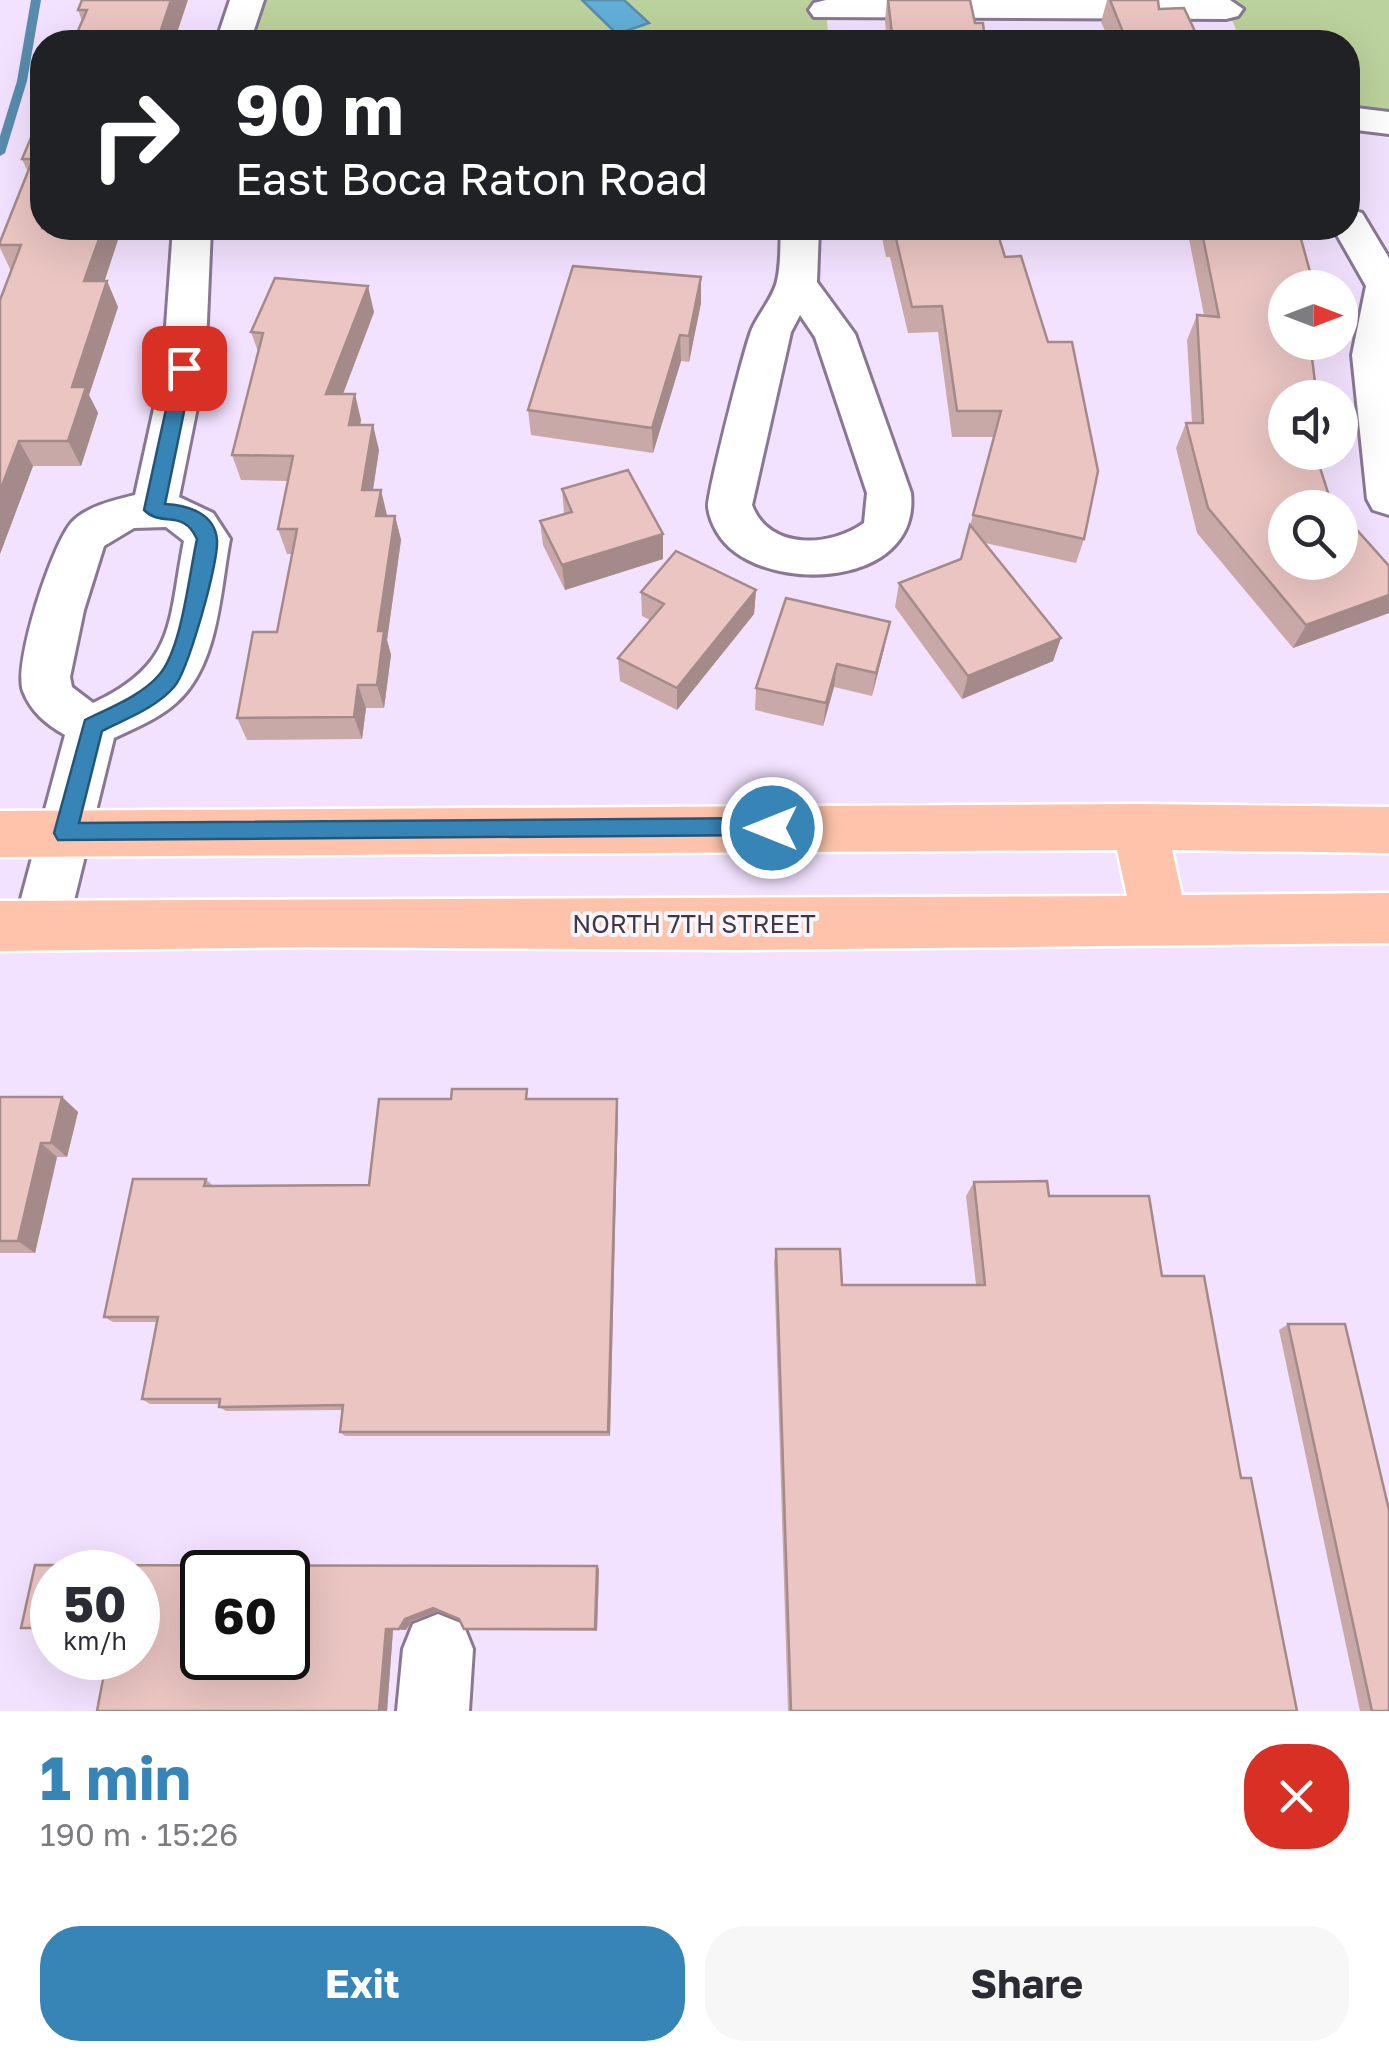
<!DOCTYPE html>
<html lang="en">
<head>
<meta charset="utf-8">
<style>
	:root { --surface:#fff; --page:#f7f7f7; --text:#2b2b33; --muted:#7c7c81; --accent:#3785b7 }
	body { margin:0; font-family:"Golos Text",sans-serif; background:var(--page); color:var(--text); height:100vh; display:flex; flex-direction:column; font-size:38px; white-space:nowrap }
	* { box-sizing:border-box; margin:0 }
	p { font-size:32px; color:var(--muted) }
	.icon { flex:none; width:55px; height:55px; fill:none; stroke:currentColor; stroke-width:2; stroke-linecap:round; stroke-linejoin:round }
	.map { position:relative; height:1711px; overflow:hidden }
	.drawer { display:flex; flex-direction:column; background:var(--surface); flex:1 }
	.drawer>* { flex:none }
	.banner { position:absolute; left:30px; top:30px; width:1330px; height:210px; border-radius:40px; box-shadow:0 10px 40px #0002; background:#202124; color:#fff; overflow:hidden }
	.needle { width:65px; rotate:90deg }
	.buttons { position:absolute; left:1268px; top:270px; display:grid; gap:20px }
	.buttons a { display:grid; place-items:center; width:90px; height:90px; border-radius:50%; background:var(--surface); box-shadow:0 10px 40px #0002; font-size:50px }
	.speed { position:absolute; left:30px; top:1550px; display:flex; gap:20px; font-size:50px; font-weight:700; text-align:center }
	.speed>* { display:grid; place-content:center; width:130px; height:130px; border-radius:50%; background:var(--surface); box-shadow:0 10px 40px #0002; line-height:1 }
	.speed small { font-size:25px; font-weight:400 }
	.speed .limit { border:5px solid #111; border-radius:15px; background:#fff; color:#111 }
	.pin { position:absolute; display:grid; place-items:center; width:85px; height:85px; color:#fff; margin:-42px; border-radius:20px; box-shadow:0 5px 15px #0006 }
	.me { position:absolute; width:110px; margin:-55px; rotate:270deg; stroke-linejoin:round; filter:drop-shadow(0 0 8px #0008) }
	.turn { display:flex; align-items:center; gap:35px; height:210px; padding:0 40px; font-size:45px }
	.turn .icon { width:130px; height:130px; stroke-width:2.5 }
	.turn b { display:block; font-size:70px; line-height:85px }
	.round { display:grid; place-items:center; flex:none; width:105px; height:105px; border-radius:40px; background:var(--page) }
	.head { display:flex; align-items:center; justify-content:space-between; height:170px; padding:0 40px }
	h1 { font-size:60px; font-weight:700; line-height:75px; color:var(--accent) }
	.cta { display:flex; gap:20px; margin-top:auto; padding:20px 40px }
	.cta a { flex:1; height:115px; border-radius:40px; background:var(--accent); color:#fff; font-size:40px; font-weight:700; line-height:115px; text-align:center }
	.cta a+a { background:var(--page); color:var(--text) }
	.map>svg:first-child { display:block }
	.green { fill:#bcd29c }
	.water { fill:#62afd9; stroke:#588cad; stroke-width:2.5 }
	.lines { fill:none; stroke-linecap:round; stroke-linejoin:round }
	.stream { fill:#588cad; fill-rule:evenodd }
	.street-casing { stroke:#887892; stroke-width:6 }
	.primary-casing { stroke:#fff; stroke-width:5 }
	.street { fill:#fff; fill-rule:evenodd }
	.primary { fill:#fec3aa; fill-rule:evenodd }
	.wall { fill:#c9a9a7; fill-rule:evenodd }
	.shaded-wall { fill:#a48a88 }
	.building { fill:#eac5c2; stroke:#a48a88; stroke-width:2.5; fill-rule:evenodd }
	.route { fill:#3785b7; stroke:#245677; stroke-width:2.5 }
	.labels { text-anchor:middle; dominant-baseline:central; stroke-width:8; stroke-linejoin:round; paint-order:stroke }
	.street-label { font-size:25px; fill:#403945; stroke:#f8f5fb }
</style>
</head>
<body>
<div class="map">
<svg width="1389" height="1711" viewBox="0 0 1389 1711">
	<rect width="100%" height="100%" fill="#f3e2ff"/>
	<g class="green">
		<polygon points="247,0 825,0 829,42 233,42"/>
		<polygon points="1224,0 1389,0 1389,123 1348,118 1348,42 1241,42"/>
	</g>
	<polygon class="water" points="582,0 624,0 649,23 617,34"/>
	<g class="lines">
		<polygon class="stream" points="31,0 41,0 27,81 5,153 0,156 0,136 17,81"/>
		<g class="street-casing">
			<g id="street">
				<polygon points="230,0 264,0 250,42 216,42"/>
				<polygon points="826,0 1230,0 1243,9 1238,16 1226,19 814,17 809,10 814,3"/>
				<polygon points="1348,107 1389,112 1389,134 1348,129"/>
				<polygon points="1348,209 1362,213 1389,258 1389,515 1373,510 1367,499 1352,355 1366,286 1333,228 1348,228"/>
				<path d="M173,228H211L205,368L179,497L213,513L230,539C220,591 219,665 176,703C158,719 135,728 114,738L68,925L60,942L41,949L22,942L14,925L65,735C46,724 31,712 23,691C13,664 52,544 72,522C87,506 115,500 135,495L163,368ZM166,527L184,541C168,622 177,664 93,703L72,687L70,677L84,610L104,546L134,528Z"/>
				<path d="M781,228H819L817,282L855,334L911,493C920,581 790,593 735,552C721,542 710,524 708,507C707,494 745,345 752,329C759,313 773,298 777,281C781,265 780,245 781,228ZM800,315L815,337L867,493L864,523C831,547 769,551 752,505L791,332Z"/>
				<polygon points="438,1614 463,1624 473,1649 469,1711 397,1711 403,1649 413,1624"/>
			</g>
		</g>
		<g class="primary-casing">
			<polygon id="primary" points="1139,804 1389,807 1389,853 1172,850 1182,895 1389,893 1389,943 739,950 309,947 0,951 0,901 1127,896 1117,850 0,857 0,811"/>
		</g>
		<use href="#street" class="street"/>
		<use href="#primary" class="primary"/>
	</g>
	<g class="wall">
		<polygon points="82,0 174,42 82,21 78,10"/>
		<polygon points="887,0 970,0 975,23 985,42 887,42 885,21"/>
		<polygon points="1107,0 1158,0 1159,9 1200,42 1110,42 1101,22"/>
		<polygon points="42,112 104,281 107,281 118,307 89,395 98,413 81,466 33,466 0,554 0,300 11,271 0,248 0,242 28,172 22,159"/>
		<polygon points="325,228 435,228 430,237"/>
		<polygon points="511,228 619,228 512,234"/>
		<polygon points="880,228 996,228 1084,539 1076,563 985,543 1061,638 1053,661 962,699 895,607 899,583 961,559 994,437 952,437 938,332 908,333 890,257 886,257"/>
		<polygon points="1185,228 1298,228 1312,279 1308,288 1285,288 1316,390 1312,398 1285,398 1330,499 1389,566 1389,613 1293,648 1197,533 1176,448 1186,423 1192,423 1187,340 1197,315 1204,315 1188,234"/>
		<polygon points="701,277 701,303 689,362 681,361 653,453 531,435 528,410"/>
		<polygon points="374,312 343,394 361,420 360,425 379,450 373,490 387,516 395,516 401,540 387,640 391,655 384,708 366,708 362,739 247,740 237,718 277,632 292,554 287,554 278,529 288,481 241,480 232,455 258,352 251,332"/>
		<polygon points="562,489 663,559 565,590 543,545 540,521 564,514"/>
		<polygon points="756,590 754,614 677,710 620,681 618,658 650,620 642,616 641,592"/>
		<polygon points="885,645 872,696 834,687 823,726 755,710 756,688"/>
		<polygon points="0,1097 62,1097 78,1112 67,1157 57,1157 35,1253 0,1253"/>
		<polygon points="529,1099 618,1107 610,1436 345,1436 340,1432 342,1410 226,1411 219,1407 219,1404 150,1404 142,1399 157,1322 113,1322 104,1317 206,1179 213,1186 369,1185"/>
		<polygon points="974,1182 1049,1196 1162,1276 1241,1478 1297,1711 788,1711 774,1261 776,1249 842,1285 976,1285 966,1196"/>
		<polygon points="1288,1324 1389,1711 1360,1711 1279,1330"/>
		<path d="M35,1565L597,1566L599,1569L597,1631L470,1630L464,1629L459,1619L439,1611L412,1621L406,1630H393L387,1711H97L107,1658H138V1572H52V1630L21,1628ZM202,1572H288V1658H202Z"/>
	</g>
	<g class="shaded-wall">
		<polygon points="171,0 188,0 174,42 157,42"/>
		<polygon points="103,228 122,228 96,307 84,281"/>
		<polygon points="701,277 701,303 689,362 689,336"/>
		<polygon points="107,281 118,307 89,395 98,413 81,466 68,441 72,387"/>
		<polygon points="368,286 374,312 333,420 326,394"/>
		<polygon points="680,335 681,361 653,453 652,428"/>
		<polygon points="355,394 361,420 356,450 349,425"/>
		<polygon points="373,425 379,450 369,515 362,490"/>
		<polygon points="19,441 33,466 0,554 0,491"/>
		<polygon points="381,490 387,515 383,540 376,516"/>
		<polygon points="395,516 401,540 387,640 391,655 384,708 377,685 378,631"/>
		<polygon points="663,534 663,559 565,590 562,565"/>
		<polygon points="756,590 754,614 677,710 677,688"/>
		<polygon points="1389,595 1389,613 1293,648 1306,625"/>
		<polygon points="890,622 885,645 872,696 876,673"/>
		<polygon points="1061,638 1053,661 962,699 968,676"/>
		<polygon points="837,664 834,687 823,726 826,703"/>
		<polygon points="358,685 366,708 362,739 354,717"/>
		<polygon points="62,1097 78,1112 67,1157 51,1143"/>
		<polygon points="617,1099 618,1107 610,1436 608,1432"/>
		<polygon points="41,1143 57,1157 35,1253 18,1241"/>
		<polygon points="597,1566 599,1569 597,1631 595,1629"/>
		<polygon points="433,1608 439,1611 412,1621 406,1630 399,1629 405,1619"/>
		<polygon points="386,1629 393,1630 387,1711 379,1711"/>
	</g>
	<g class="building">
		<polygon points="82,0 171,0 157,42 73,42 87,10 78,10"/>
		<polygon points="888,0 970,0 975,23 983,23 985,42 893,42"/>
		<polygon points="1110,0 1158,0 1159,9 1184,8 1200,42 1127,42"/>
		<polygon points="42,112 42,228 103,228 84,281 107,281 72,387 86,387 68,441 19,441 0,491 0,300 21,245 0,245 0,242 33,159 22,159"/>
		<polygon points="889,228 996,228 1005,257 1021,256 1048,342 1072,342 1098,471 1084,539 973,515 1001,411 957,411 942,306 912,307 894,230 890,231"/>
		<polygon points="1201,228 1298,228 1312,279 1302,279 1303,288 1285,288 1285,342 1310,342 1316,390 1294,388 1297,398 1285,398 1285,452 1315,452 1330,499 1337,508 1285,508 1285,562 1340,562 1340,511 1389,566 1389,595 1306,625 1208,508 1186,423 1203,423 1197,315 1219,317"/>
		<polygon points="573,266 701,277 689,336 680,335 652,428 528,410"/>
		<polygon points="275,278 368,286 326,394 355,394 349,425 373,425 362,490 381,490 376,516 395,516 378,631 384,631 377,685 358,685 354,717 237,718 253,632 277,632 297,529 278,529 293,456 232,455 263,333 251,332"/>
		<polygon points="628,470 663,534 562,565 540,521 572,512 562,489"/>
		<polygon points="970,525 1061,638 968,676 899,583 961,559"/>
		<polygon points="676,551 756,590 677,688 618,658 664,604 641,592"/>
		<polygon points="786,598 890,622 876,673 837,664 826,703 756,688"/>
		<polygon points="452,1089 527,1089 526,1099 617,1099 608,1432 340,1432 343,1405 219,1407 220,1399 142,1399 158,1317 104,1317 133,1179 206,1179 204,1186 369,1185 379,1099 451,1099"/>
		<polygon points="0,1097 62,1097 51,1143 41,1143 18,1241 0,1241"/>
		<polygon points="1047,1181 1049,1196 1149,1196 1162,1276 1204,1276 1241,1478 1251,1478 1297,1711 791,1711 776,1249 840,1249 842,1285 985,1285 974,1182"/>
		<polygon points="1288,1324 1345,1324 1389,1510 1389,1711 1372,1711"/>
		<path d="M35,1565L597,1566L595,1629H464L459,1619L433,1608L405,1619L399,1629H386L379,1711H97L107,1658H138V1572H52V1628H21ZM202,1572H288V1658H202Z"/>
	</g>
	<path class="route" d="M184,362L193,368L165,504C187,505 215,513 217,540C219,562 188,671 174,687C156,708 125,719 102,731L79,823L772,818L780,821L783,828L780,835L58,840L54,833L85,720C109,708 141,696 159,675C182,649 189,574 197,539C183,508 162,528 144,510L175,368Z"/>
	<g class="labels">
		<g class="street-label">
			<text x="694" y="923">NORTH 7TH STREET</text>
		</g>
	</g>
</svg>
<div class="buttons">
<a><svg class="needle" viewBox="-14 -14 28 28"><path d="M0-13l5 13h-10z" fill="#e53935"/><path d="M0 13l5-13h-10z" fill="#7c7c81"/></svg></a>
<a><svg class="icon" aria-label="sound" viewBox="0 0 24 24"><path d="M4 9h4l5-4v14l-5-4H4zM17 9q2 3 0 6"/></svg></a>
<a><svg class="icon" aria-label="search" viewBox="0 0 24 24"><circle cx="10" cy="10" r="6"/><path d="M15 15l6 6"/></svg></a>
</div>
<div class="speed"><div>50<small>km/h</small></div><div class="limit">60</div></div>
<div class="pin" style="left:184px;top:368px;background:#d93025"><svg class="icon" aria-label="arrive" viewBox="0 0 24 24"><path d="M6 21V4h12l-3 4 3 4H6"/></svg></div>
<svg class="me" style="left:772px;top:828px" viewBox="-20 -20 40 40"><circle r="17" fill="#3785b7" stroke="#fff" stroke-width="3"/><path d="M0-11L8 9 0 5-8 9z" fill="#fff"/></svg>
<div class="banner">
<div class="turn"><svg class="icon" aria-label="right" viewBox="0 0 24 24"><path d="M7 20v-9h11M14 6l5 5-5 5"/></svg><div><b>90 m</b>East Boca Raton Road</div></div>
</div>
</div>
<section class="drawer">
<div class="head"><div><h1>1 min</h1><p>190 m · 15:26</p></div><a class="round" style="background:#d93025;color:#fff"><svg class="icon" aria-label="close" viewBox="0 0 24 24"><path d="M6 6l12 12M18 6L6 18"/></svg></a></div>
<div class="cta"><a>Exit</a><a>Share</a></div>
</section>
</body>
</html>
